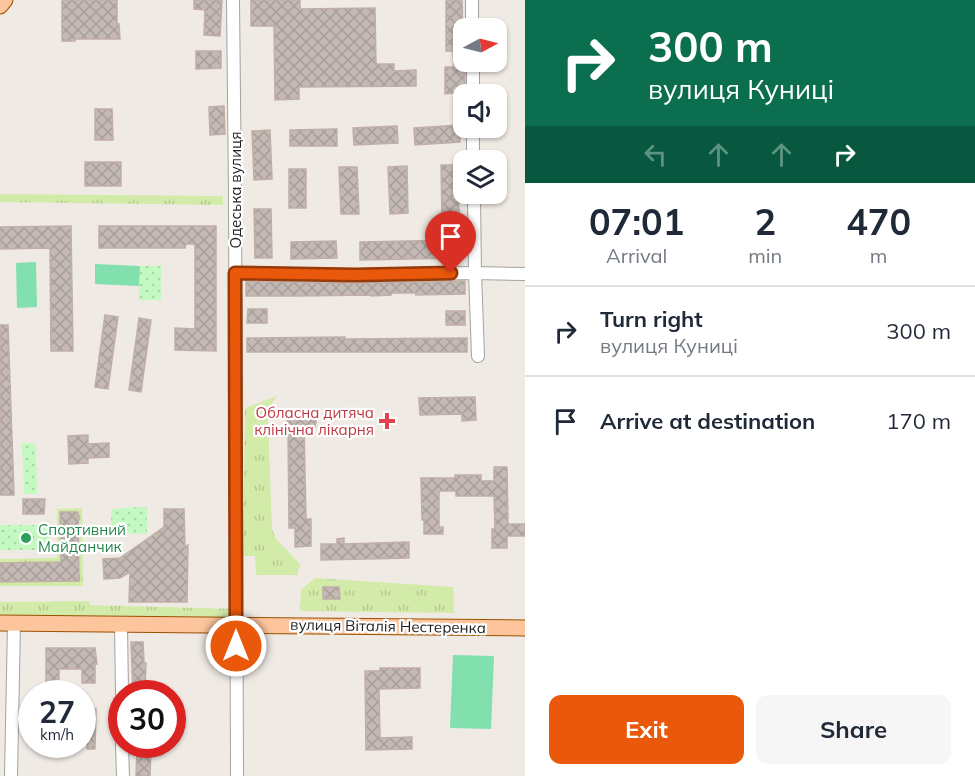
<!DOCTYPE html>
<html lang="en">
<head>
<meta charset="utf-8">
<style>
	:root { --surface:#fff; --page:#f6f6f7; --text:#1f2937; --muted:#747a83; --line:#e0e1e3; --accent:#ea580c }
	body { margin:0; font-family:Mulish,sans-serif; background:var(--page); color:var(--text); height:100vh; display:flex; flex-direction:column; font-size:22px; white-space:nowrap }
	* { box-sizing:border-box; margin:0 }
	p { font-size:20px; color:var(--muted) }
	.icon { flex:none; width:33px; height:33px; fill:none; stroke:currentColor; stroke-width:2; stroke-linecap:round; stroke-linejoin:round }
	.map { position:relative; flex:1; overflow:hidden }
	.details { display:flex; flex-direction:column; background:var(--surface); width:450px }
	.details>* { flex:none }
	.banner { background:#0b6e4f; color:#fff; overflow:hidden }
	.needle { width:39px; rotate:83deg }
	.buttons { position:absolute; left:453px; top:18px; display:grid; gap:12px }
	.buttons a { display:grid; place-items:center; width:54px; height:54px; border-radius:12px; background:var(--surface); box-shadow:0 2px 4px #0004; font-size:30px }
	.speed { position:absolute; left:18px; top:680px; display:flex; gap:12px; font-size:30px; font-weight:700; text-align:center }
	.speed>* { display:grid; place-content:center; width:78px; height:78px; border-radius:50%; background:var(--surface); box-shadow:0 2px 4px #0004; line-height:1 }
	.speed small { font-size:15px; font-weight:400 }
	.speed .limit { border:9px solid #d22; background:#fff; color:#111 }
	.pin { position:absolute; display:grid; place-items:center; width:51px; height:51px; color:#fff; margin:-62px -26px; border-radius:50% 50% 50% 0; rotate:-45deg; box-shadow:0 0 6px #0007 }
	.pin .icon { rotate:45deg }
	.me { position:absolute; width:66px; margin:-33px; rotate:0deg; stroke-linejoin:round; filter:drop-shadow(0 0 4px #0008) }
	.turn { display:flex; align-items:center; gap:21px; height:126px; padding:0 24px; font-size:27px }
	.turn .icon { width:78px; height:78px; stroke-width:2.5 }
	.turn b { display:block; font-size:42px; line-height:51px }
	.lanes { display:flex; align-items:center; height:57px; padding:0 24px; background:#0003; justify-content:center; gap:30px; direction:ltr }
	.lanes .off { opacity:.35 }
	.eta { display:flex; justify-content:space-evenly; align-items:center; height:102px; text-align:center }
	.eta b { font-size:36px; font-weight:700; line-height:42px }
	.cta { display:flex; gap:12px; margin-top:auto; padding:12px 24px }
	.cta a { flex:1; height:69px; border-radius:12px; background:var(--accent); color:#fff; font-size:24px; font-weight:700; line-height:69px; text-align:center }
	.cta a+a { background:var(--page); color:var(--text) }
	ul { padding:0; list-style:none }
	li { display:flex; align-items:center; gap:18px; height:90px; padding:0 24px; border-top:2px solid var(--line) }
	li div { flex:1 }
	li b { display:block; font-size:22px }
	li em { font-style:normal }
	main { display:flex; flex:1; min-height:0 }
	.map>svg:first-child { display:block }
	.grass { fill:url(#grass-tufts) }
	.park { fill:url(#park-dots) }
	.pitch { fill:#81e0ae }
	.building { fill:url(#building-cross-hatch); stroke:#c1afa6; stroke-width:1.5 }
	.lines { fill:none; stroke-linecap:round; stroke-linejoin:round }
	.minor-casing { stroke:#a2a2a2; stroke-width:14 }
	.major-casing { stroke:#995100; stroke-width:17 }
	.minor { stroke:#fff; stroke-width:12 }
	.major { stroke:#fdc59c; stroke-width:15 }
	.route-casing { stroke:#983908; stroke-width:15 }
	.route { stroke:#ea580c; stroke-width:10 }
	.health-dot { fill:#e0444e; stroke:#fff; stroke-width:2 }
	.leisure-dot { fill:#2e9e5b; stroke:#fff; stroke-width:2 }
	.labels { text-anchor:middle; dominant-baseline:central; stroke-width:4.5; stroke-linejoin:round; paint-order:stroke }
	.street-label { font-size:15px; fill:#1e1e1e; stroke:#fff }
	.health-label { font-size:15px; fill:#be3a42; stroke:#fff; text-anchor:end }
	.leisure-label { font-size:15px; fill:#27864d; stroke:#fff; text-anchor:start }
</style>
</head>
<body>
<main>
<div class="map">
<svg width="525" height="776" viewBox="0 0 525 776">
	<defs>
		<pattern id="grass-tufts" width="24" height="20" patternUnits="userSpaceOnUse" patternTransform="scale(1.5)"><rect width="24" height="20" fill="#d3eba9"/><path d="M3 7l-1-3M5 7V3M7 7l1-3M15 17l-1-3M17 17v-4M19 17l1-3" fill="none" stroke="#b5c991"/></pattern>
		<pattern id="park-dots" width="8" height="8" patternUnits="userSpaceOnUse" patternTransform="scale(1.5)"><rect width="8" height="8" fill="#c4fac1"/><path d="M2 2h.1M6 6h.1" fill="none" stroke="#a8d6a5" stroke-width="1.8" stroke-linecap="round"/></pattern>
		<pattern id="building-cross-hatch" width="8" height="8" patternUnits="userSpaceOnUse" patternTransform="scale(1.5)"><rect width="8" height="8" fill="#c4b9b4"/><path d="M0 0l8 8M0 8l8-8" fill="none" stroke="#a89f9a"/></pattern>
	</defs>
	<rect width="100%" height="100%" fill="#f0eae4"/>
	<g class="grass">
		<polygon points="0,194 223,196 223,205 0,202"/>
		<polygon points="277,396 272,403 268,419 272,529 276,539 301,565 298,569 298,575 256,575 255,556 243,556 245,408"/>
		<polygon points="82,508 83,586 0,586 0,582 78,581 78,513 61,562 0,563 0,559 57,558 57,509"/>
		<polygon points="315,578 453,587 454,613 300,611 301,590"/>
		<polygon points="89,601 90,605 236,609 233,618 0,616 0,602"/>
	</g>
	<g class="park">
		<polygon points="140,266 161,266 161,300 139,300"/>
		<polygon points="22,443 36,443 37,494 24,494"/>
		<polygon points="136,507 147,507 147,534 110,533 112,509"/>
		<polygon points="0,525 49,525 50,550 0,550"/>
	</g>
	<g class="pitch">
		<polygon points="36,262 37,307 17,308 16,263"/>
		<polygon points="95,264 140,266 139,286 95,284"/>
		<polygon points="453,655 494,656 491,729 450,728"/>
	</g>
	<g class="building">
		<polygon points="62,0 117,0 117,24 119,24 120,39 75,39 75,41 62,41"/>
		<polygon points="194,0 222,0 220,36 204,35 205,10 194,9"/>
		<polygon points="251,0 300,0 300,9 375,8 376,64 394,64 394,71 416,70 416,86 299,87 299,99 275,100 274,26 251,26"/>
		<polygon points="446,0 462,0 463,41 464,62 465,62 465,94 464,94 464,102 454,102 454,93 445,94 445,67 454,67 453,51 446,51"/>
		<polygon points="196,51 221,51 221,68 196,69"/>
		<polygon points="224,106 225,134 210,135 209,107"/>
		<polygon points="95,109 112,109 113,140 95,140"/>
		<polygon points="459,125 460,142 415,145 414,128"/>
		<polygon points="397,126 398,143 354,145 353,128"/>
		<polygon points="337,129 337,146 290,146 290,130"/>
		<polygon points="270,130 272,179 254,180 252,131"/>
		<rect x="85" y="162" width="36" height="24"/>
		<polygon points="441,165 458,165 459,214 442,215"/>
		<polygon points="407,166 408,213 390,214 388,167"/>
		<polygon points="339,167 357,167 359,214 341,214"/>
		<rect x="289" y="169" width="17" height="39"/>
		<polygon points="254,209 271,209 272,258 255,258"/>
		<polygon points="71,226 73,351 51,351 50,248 0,249 0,227"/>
		<polygon points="99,226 216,226 216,351 175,350 175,328 195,329 195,244 186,244 185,248 99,248"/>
		<polygon points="457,240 458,258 360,260 360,242"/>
		<polygon points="336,241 337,258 291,259 291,242"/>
		<polygon points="246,281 355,283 465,281 465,294 416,295 416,293 391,293 391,295 371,296 371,295 297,296 246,296"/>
		<polygon points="248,309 267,309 267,323 247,323"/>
		<rect x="446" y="311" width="19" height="14"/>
		<polygon points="105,315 118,317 108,389 95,387"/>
		<polygon points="139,318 151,320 141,392 129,390"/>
		<polygon points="0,325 8,325 14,495 0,495"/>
		<polygon points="345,337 345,339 467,338 467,352 247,352 247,338"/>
		<polygon points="475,397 476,420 462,421 462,414 420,415 419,398"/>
		<polygon points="286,415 317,416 315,427 304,427 306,519 311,519 311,546 295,547 295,528 289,528 288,427"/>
		<polygon points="88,435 88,444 109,443 109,457 88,458 88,463 69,464 68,436"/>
		<polygon points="494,467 507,467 508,524 525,524 525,536 507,536 507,548 492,548 492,529 495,529 494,496 456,496 456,491 439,491 439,527 443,527 443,534 424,534 424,520 422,520 421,478 455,478 455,475 481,475 481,481 494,481"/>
		<polygon points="23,499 45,499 44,514 23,514"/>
		<polygon points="164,509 184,509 185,547 188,545 187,602 129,602 130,572 120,578 104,579 103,559 120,558 164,527"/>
		<polygon points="60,512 78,512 79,581 0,582 0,563 61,562"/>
		<polygon points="344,538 344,544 409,542 409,558 321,560 321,544 337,544 337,539"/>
		<polygon points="323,587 339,587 340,599 323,599"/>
		<polygon points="131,642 143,642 144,663 146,663 145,686 147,686 147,693 133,693"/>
		<polygon points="46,648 95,648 97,664 95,664 95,683 82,683 82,669 59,669 59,685 62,685 62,693 46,693"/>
		<polygon points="380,668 420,668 420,688 379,689 380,738 412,737 412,749 366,750 365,671 380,671"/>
		<polygon points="88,709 96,709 95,749 87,749"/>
		<polygon points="137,749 151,750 150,776 136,776"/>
	</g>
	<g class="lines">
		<g class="minor-casing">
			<g id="minor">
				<polyline points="233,0 235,193 237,776"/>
				<polyline points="472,0 472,28"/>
				<polyline points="473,62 473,94"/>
				<polyline points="473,128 473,160"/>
				<polyline points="474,194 475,273 478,356"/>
				<polyline points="235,273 355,275 475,273 525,274"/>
				<polyline points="121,624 122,693"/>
				<polyline points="122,744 123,776"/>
				<polyline points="11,776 14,623"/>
			</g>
		</g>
		<g class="major-casing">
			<g id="major">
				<polyline points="0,6 5,0"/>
				<polyline points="0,623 525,628"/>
			</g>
		</g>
		<use href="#minor" class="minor"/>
		<use href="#major" class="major"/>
	</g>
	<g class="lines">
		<g class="route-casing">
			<polyline id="route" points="236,646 235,273 355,275 451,273"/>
		</g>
		<use href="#route" class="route"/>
	</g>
	<path class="health-dot" d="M384 412h6v6h6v6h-6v6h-6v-6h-6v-6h6z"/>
	<circle class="leisure-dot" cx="26" cy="538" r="6"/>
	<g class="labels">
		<g class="street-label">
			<text transform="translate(235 190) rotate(-90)">Одеська вулиця</text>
			<text transform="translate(388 626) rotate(1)">вулиця Віталія Нестеренка</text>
		</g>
		<g class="health-label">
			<text x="374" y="412">Обласна дитяча<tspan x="374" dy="17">клінічна лікарня</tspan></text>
		</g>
		<g class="leisure-label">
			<text x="38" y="529">Спортивний<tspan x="38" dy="17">Майданчик</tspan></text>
		</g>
	</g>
</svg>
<div class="buttons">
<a><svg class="needle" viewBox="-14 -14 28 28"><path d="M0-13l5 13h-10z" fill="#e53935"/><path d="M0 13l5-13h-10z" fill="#747a83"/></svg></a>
<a><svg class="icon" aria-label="sound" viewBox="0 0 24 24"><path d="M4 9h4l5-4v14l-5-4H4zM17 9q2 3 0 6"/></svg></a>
<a><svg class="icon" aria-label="layers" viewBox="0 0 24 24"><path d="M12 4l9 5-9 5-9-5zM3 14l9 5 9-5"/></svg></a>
</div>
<div class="speed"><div>27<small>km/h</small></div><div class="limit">30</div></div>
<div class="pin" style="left:451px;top:273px;background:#d93025"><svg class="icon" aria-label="arrive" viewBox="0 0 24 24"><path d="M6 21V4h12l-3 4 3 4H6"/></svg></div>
<svg class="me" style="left:236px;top:646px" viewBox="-20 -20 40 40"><circle r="17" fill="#ea580c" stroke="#fff" stroke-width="3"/><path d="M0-11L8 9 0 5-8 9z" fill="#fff"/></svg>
</div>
<section class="details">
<div class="banner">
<div class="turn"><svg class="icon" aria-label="right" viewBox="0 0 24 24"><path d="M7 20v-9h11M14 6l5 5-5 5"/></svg><div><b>300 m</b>вулиця Куниці</div></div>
<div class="lanes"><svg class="icon off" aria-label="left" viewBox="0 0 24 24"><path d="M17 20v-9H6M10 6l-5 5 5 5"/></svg><svg class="icon off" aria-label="ahead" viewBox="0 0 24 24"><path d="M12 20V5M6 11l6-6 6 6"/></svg><svg class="icon off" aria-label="ahead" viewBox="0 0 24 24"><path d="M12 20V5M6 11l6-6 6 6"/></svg><svg class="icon" aria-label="right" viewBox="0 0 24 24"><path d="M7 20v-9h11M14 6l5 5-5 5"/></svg></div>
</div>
<div class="eta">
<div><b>07:01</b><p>Arrival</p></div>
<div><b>2</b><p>min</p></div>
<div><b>470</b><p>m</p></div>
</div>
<ul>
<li><svg class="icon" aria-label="right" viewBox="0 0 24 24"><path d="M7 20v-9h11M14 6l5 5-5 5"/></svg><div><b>Turn right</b><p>вулиця Куниці</p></div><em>300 m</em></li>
<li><svg class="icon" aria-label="arrive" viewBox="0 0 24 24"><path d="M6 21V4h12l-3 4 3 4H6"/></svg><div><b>Arrive at destination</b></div><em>170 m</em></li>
</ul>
<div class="cta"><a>Exit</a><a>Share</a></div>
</section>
</main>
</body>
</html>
